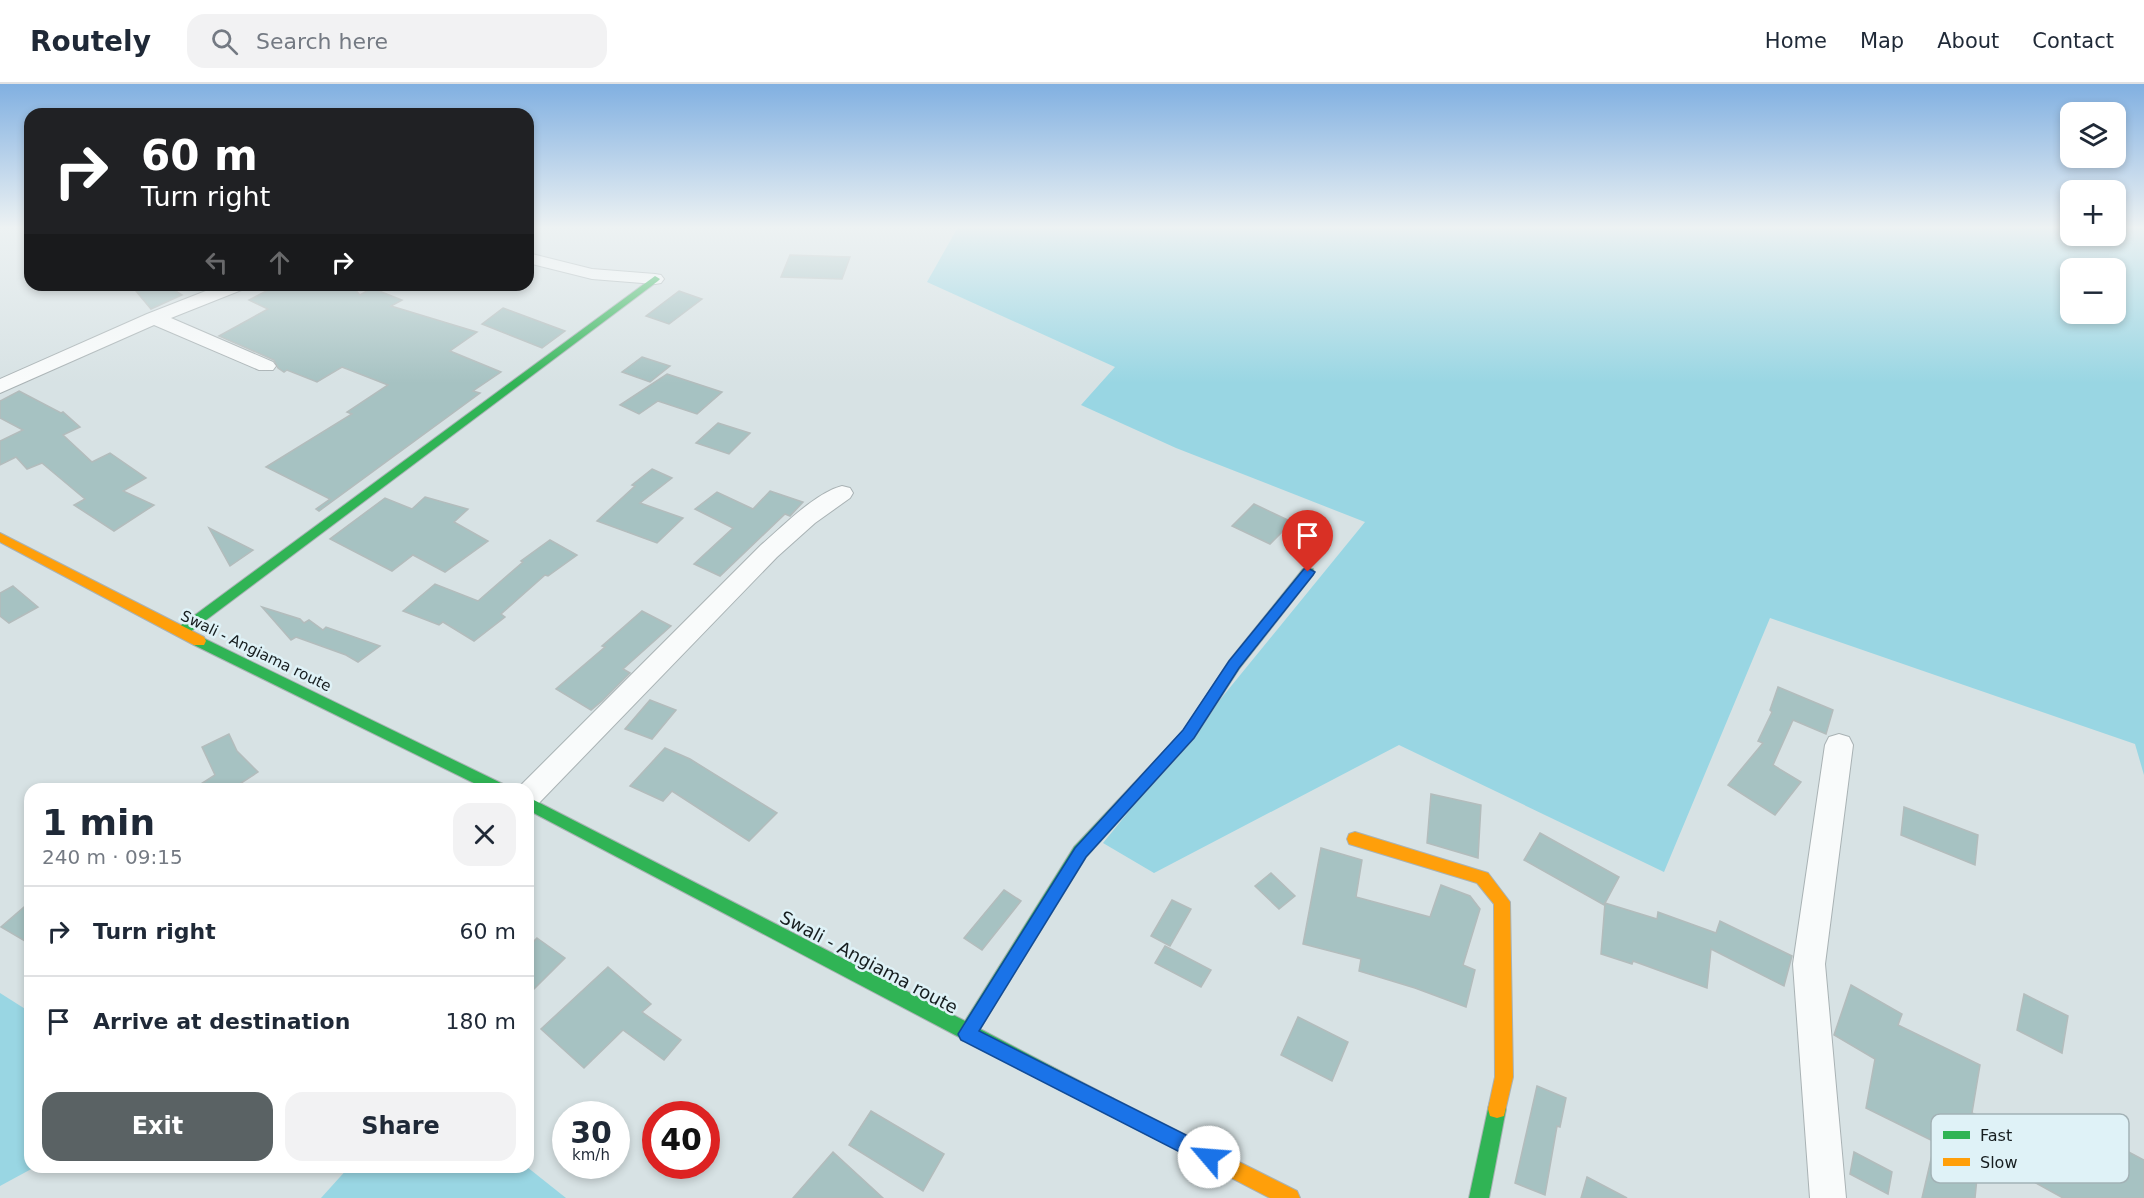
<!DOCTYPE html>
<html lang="en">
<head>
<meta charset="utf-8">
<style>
	:root { --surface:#fff; --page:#f2f2f3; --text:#1f2937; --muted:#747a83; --line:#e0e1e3; --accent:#5a6264 }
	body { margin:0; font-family:"DejaVu Sans",sans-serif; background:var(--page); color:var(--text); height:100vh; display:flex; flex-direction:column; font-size:22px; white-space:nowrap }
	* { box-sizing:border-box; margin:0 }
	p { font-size:20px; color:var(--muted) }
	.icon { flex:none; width:33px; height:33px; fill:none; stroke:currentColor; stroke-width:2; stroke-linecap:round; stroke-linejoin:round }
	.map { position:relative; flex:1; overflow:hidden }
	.sheet { position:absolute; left:24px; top:699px; width:510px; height:390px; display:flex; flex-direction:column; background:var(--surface); border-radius:18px; box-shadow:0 3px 9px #0003 }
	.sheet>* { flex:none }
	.top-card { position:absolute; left:24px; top:24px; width:510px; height:183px; border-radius:18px; box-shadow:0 3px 9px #0003; background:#202124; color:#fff; overflow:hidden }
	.buttons { position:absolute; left:2060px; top:18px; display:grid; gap:12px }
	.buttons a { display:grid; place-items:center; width:66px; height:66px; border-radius:12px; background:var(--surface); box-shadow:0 3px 9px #0003; font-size:30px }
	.speed { position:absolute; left:552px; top:1017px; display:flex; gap:12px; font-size:30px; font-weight:700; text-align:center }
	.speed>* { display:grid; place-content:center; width:78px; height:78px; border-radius:50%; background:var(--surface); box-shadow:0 3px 9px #0003; line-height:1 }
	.speed small { font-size:15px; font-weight:400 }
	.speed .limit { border:9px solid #d22; background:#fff; color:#111 }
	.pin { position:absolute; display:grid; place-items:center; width:51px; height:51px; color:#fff; margin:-62px -26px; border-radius:50% 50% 50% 0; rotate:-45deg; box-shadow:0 0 6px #0007 }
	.pin .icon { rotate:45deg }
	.me { position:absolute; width:66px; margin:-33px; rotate:297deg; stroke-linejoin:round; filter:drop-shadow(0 0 4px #0008) }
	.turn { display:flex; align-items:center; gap:21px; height:126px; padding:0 18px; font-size:27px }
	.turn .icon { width:78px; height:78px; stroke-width:2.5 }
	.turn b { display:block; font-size:42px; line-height:51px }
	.lanes { display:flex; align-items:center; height:57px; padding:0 18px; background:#0003; justify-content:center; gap:30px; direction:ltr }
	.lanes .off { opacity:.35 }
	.round { display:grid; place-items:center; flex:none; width:63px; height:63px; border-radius:18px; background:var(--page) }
	.head { display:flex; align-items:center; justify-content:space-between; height:102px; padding:0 18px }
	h1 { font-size:36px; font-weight:700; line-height:45px }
	.action { display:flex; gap:12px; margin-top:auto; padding:12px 18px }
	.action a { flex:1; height:69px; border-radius:18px; background:var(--accent); color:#fff; font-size:24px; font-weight:700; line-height:69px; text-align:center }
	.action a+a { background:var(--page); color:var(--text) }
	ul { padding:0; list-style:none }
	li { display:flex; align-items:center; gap:18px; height:90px; padding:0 18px; border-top:2px solid var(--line) }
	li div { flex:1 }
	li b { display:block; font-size:22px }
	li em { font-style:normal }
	header { display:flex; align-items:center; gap:36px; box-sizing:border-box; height:84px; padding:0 30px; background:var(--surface); border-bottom:2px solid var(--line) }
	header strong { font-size:28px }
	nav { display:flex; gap:33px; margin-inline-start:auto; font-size:21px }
	.search { width:420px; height:54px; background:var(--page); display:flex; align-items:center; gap:15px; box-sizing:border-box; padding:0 21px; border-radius:18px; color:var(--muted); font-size:22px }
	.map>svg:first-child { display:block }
	.green { fill:#99d6e3; fill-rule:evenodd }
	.building { fill:#a6c2c2; stroke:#b3bcbc; stroke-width:1.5 }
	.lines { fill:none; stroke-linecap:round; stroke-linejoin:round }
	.street-casing { stroke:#a9b2b4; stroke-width:2 }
	.fast-casing { stroke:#a9b2b4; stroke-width:2 }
	.slow-casing { stroke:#a9b2b4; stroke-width:2 }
	.street { fill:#f9fbfb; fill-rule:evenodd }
	.fast { fill:#30b455; fill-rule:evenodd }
	.slow { fill:#ff9f0a; fill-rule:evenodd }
	.route { fill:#1a73e8; stroke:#114b97; stroke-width:1.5 }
	.labels { text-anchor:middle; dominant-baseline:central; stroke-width:5; stroke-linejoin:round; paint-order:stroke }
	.street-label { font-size:15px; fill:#161d1f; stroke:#dff2f7 }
	.near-street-label { font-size:18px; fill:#161d1f; stroke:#dff2f7 }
	.key { fill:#dff2f7; stroke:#a3b2b6; stroke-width:1.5 }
	.key-label { font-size:16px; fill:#161d1f }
</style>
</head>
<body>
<header>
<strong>Routely</strong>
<div class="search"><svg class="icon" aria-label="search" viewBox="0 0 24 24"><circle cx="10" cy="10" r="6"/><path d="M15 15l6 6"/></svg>Search here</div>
<nav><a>Home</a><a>Map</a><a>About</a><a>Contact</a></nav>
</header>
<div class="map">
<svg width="2144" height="1114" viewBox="0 0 2144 1114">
	<rect width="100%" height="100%" fill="#d7e2e4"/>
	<g class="green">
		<path d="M958,143H2070V152H2115V143H2144V691L2135,660L1770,534L1664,788L1399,661L1154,789L1103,759L1365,438L1176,364L1081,321L1115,283L927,198ZM2070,184H2115V230H2070Z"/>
		<polygon points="0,909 30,928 30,1083 35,1083 0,1102"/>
		<polygon points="349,1083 527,1083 566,1114 321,1114"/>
	</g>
	<g class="building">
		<polygon points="790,171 850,173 842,195 781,193"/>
		<polygon points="131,201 166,201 182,211 151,225"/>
		<polygon points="278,201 351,201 360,211 372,204 402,216 391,222 477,248 450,267 501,288 473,307 480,309 319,427 316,425 330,415 266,383 352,330 347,328 388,301 342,283 317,298 287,286 284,288 278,284 274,276 219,252 268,225 249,216"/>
		<polygon points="679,207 702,215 669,240 646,232"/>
		<polygon points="503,224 565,247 542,264 482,240"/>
		<polygon points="642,273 670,282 650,298 622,288"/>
		<polygon points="667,290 722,308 697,330 658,317 639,330 620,321"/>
		<polygon points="19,307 61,329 63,328 80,343 63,351 92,378 110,369 146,394 123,407 154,421 114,447 74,421 85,415 42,379 27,385 16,373 0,381 0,357 23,346 0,334 0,317"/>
		<polygon points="718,339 750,349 729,370 696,359"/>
		<polygon points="652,385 672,394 640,419 683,434 657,459 597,437 635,402 632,401"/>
		<polygon points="770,407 803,418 790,432 785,430 720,492 694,480 733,444 695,425 717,408 753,425"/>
		<polygon points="425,413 468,425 454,438 488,457 445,488 413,471 392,487 330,455 385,414 412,425"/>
		<polygon points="1254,420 1292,438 1270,460 1232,442"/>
		<polygon points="209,444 253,466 230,482"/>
		<polygon points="550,456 577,471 548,492 545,491 501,530 505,533 474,557 443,538 439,541 403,527 435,500 478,517 523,478 521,477"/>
		<polygon points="13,502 38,523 9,539 0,532 0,509"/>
		<polygon points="262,523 300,535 304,539 309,536 323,546 326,543 380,562 358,578 346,571 296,553 291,556"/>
		<polygon points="642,527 671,542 623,585 630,589 602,617 591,626 556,605 605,563 602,562"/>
		<polygon points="1778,603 1833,626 1826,650 1793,636 1773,681 1801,698 1775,731 1728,701 1763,659 1758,657 1772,628 1770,626"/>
		<polygon points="650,616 676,626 652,655 625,645"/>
		<polygon points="229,650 237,667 258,688 232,705 193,705 215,691 202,663"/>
		<polygon points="665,664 690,675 777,729 749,757 672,707 663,717 630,702"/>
		<polygon points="1431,710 1481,721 1478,774 1427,759"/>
		<polygon points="1904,723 1978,751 1975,781 1901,751"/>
		<polygon points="1540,749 1619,793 1604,821 1524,776"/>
		<polygon points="1321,764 1362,776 1356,813 1430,833 1441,801 1470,812 1480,825 1463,881 1475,886 1466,923 1415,904 1359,887 1361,875 1303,860"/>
		<polygon points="1271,789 1295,812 1279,825 1255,802"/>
		<polygon points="1004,806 1021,817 982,866 964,854"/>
		<polygon points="1172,816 1191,825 1170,862 1151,852"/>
		<polygon points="30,818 30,860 1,843"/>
		<polygon points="1605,819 1657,835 1658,828 1716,849 1720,837 1792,872 1784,902 1711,865 1707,904 1633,877 1632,880 1601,870"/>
		<polygon points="537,854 565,874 528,911 528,863"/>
		<polygon points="1165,862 1211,886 1201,903 1155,879"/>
		<polygon points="608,883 651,920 642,928 681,956 664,976 623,946 584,984 541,945"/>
		<polygon points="1851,901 1902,930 1898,941 1980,981 1972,1029 1983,1034 1975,1114 1922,1114 1935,1058 1866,1024 1875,975 1834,951"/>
		<polygon points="2024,910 2068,932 2062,969 2017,946"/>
		<polygon points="1298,933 1348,958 1332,997 1281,971"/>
		<polygon points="1537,1002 1566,1014 1560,1043 1557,1042 1545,1111 1515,1099"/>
		<polygon points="871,1027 944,1070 923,1107 849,1061"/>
		<polygon points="2072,1038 2144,1076 2144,1114 2063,1114 2032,1097 2041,1039 2069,1054"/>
		<polygon points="833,1068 883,1114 793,1114"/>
		<polygon points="1854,1068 1892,1088 1888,1110 1850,1090"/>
		<polygon points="1587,1093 1627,1114 1581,1114"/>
	</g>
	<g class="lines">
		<g class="street-casing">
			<g id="street">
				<polygon points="528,169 592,185 655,190 661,191 664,195 661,199 655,200 592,195 528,179"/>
				<polygon points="221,201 246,201 244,205 171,234 273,278 276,282 273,286 259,286 154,241 0,309 0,295 147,230"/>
				<path d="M842,402L850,404L853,409L850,414L815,439L777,473L538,720L528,724V705L518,704L761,461C782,443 815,409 842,402Z"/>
				<polygon points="1839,650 1849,653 1853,661 1825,880 1846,1114 1810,1114 1793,880 1825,661 1829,653"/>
			</g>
		</g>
		<g class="fast-casing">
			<g id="fast">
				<polygon points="655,192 660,195 658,197 186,551 176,551 174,548 176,545"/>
				<polygon points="1308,484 1313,485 1314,488 1313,491 1239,585 1194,654 1086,773 980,945 1114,1015 1117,1021 1114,1027 1108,1030 969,958 961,956 959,953 528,726 528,713 965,937 1074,763 1184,646 1229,577 1303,485"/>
				<polygon points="199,552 505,701 508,705 486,705 194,561 192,557"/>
				<polygon points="1497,1016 1504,1018 1506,1025 1489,1114 1469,1114 1488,1025 1490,1018"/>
			</g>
		</g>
		<g class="slow-casing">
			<g id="slow">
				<polygon points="0,449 204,553 206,557 204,561 194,561 0,458"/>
				<polygon points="1355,748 1488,789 1510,818 1513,993 1504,1032 1497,1034 1490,1032 1488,1025 1495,993 1494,820 1477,799 1349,760 1347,755 1349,750"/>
				<polygon points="1108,1012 1297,1107 1300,1114 1270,1114 1102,1027 1099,1021 1102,1015"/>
			</g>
		</g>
		<use href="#street" class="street"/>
		<use href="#fast" class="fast"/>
		<use href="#slow" class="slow"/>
	</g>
	<linearGradient id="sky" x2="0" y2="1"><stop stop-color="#81b0e1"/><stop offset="0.48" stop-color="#edf2f3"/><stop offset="1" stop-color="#edf2f3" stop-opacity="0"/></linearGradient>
	<rect width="2144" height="299" fill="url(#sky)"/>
	<polygon class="route" points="1308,484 1315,488 1313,491 1239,584 1194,654 1086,773 979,947 1216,1066 1219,1073 1216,1080 1209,1083 961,956 958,950 1075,764 1183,646 1229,577 1304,485"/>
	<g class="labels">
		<g class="street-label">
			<text transform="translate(256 567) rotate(26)">Swali - Angiama route</text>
		</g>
		<g class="near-street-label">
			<text transform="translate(869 878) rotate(28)">Swali - Angiama route</text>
		</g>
	</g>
	<rect x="1931" y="1030" width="198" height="69" rx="9" class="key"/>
	<rect x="1943" y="1047" width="27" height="8" fill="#30b455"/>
	<rect x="1943" y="1074" width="27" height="8" fill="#ff9f0a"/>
	<g class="key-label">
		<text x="1980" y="1057">Fast</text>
		<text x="1980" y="1084">Slow</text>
	</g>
</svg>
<div class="buttons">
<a><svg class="icon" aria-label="layers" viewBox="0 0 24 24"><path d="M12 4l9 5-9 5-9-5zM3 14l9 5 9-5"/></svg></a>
<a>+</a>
<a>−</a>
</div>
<div class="speed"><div>30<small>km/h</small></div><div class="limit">40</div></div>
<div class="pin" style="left:1308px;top:488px;background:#d93025"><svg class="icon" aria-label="arrive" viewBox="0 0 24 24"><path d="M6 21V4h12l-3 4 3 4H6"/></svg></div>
<svg class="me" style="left:1209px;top:1073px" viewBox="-20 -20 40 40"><circle r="19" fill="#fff"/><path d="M0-13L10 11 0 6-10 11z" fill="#1a73e8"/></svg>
<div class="top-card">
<div class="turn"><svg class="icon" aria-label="right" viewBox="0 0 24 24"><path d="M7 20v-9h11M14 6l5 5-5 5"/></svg><div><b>60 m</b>Turn right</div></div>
<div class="lanes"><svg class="icon off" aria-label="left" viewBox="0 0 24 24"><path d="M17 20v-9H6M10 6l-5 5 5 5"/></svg><svg class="icon off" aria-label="ahead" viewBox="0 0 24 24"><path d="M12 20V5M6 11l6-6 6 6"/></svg><svg class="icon" aria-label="right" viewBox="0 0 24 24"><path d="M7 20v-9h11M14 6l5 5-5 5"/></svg></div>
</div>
<section class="sheet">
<div class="head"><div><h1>1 min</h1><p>240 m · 09:15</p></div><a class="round"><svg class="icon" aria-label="close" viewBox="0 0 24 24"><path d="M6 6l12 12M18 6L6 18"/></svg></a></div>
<ul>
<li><svg class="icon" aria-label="right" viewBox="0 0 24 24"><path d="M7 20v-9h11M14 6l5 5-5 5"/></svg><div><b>Turn right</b></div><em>60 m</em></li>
<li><svg class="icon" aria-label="arrive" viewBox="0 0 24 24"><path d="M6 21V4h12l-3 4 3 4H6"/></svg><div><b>Arrive at destination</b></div><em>180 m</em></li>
</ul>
<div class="action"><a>Exit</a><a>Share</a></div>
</section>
</div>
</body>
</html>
